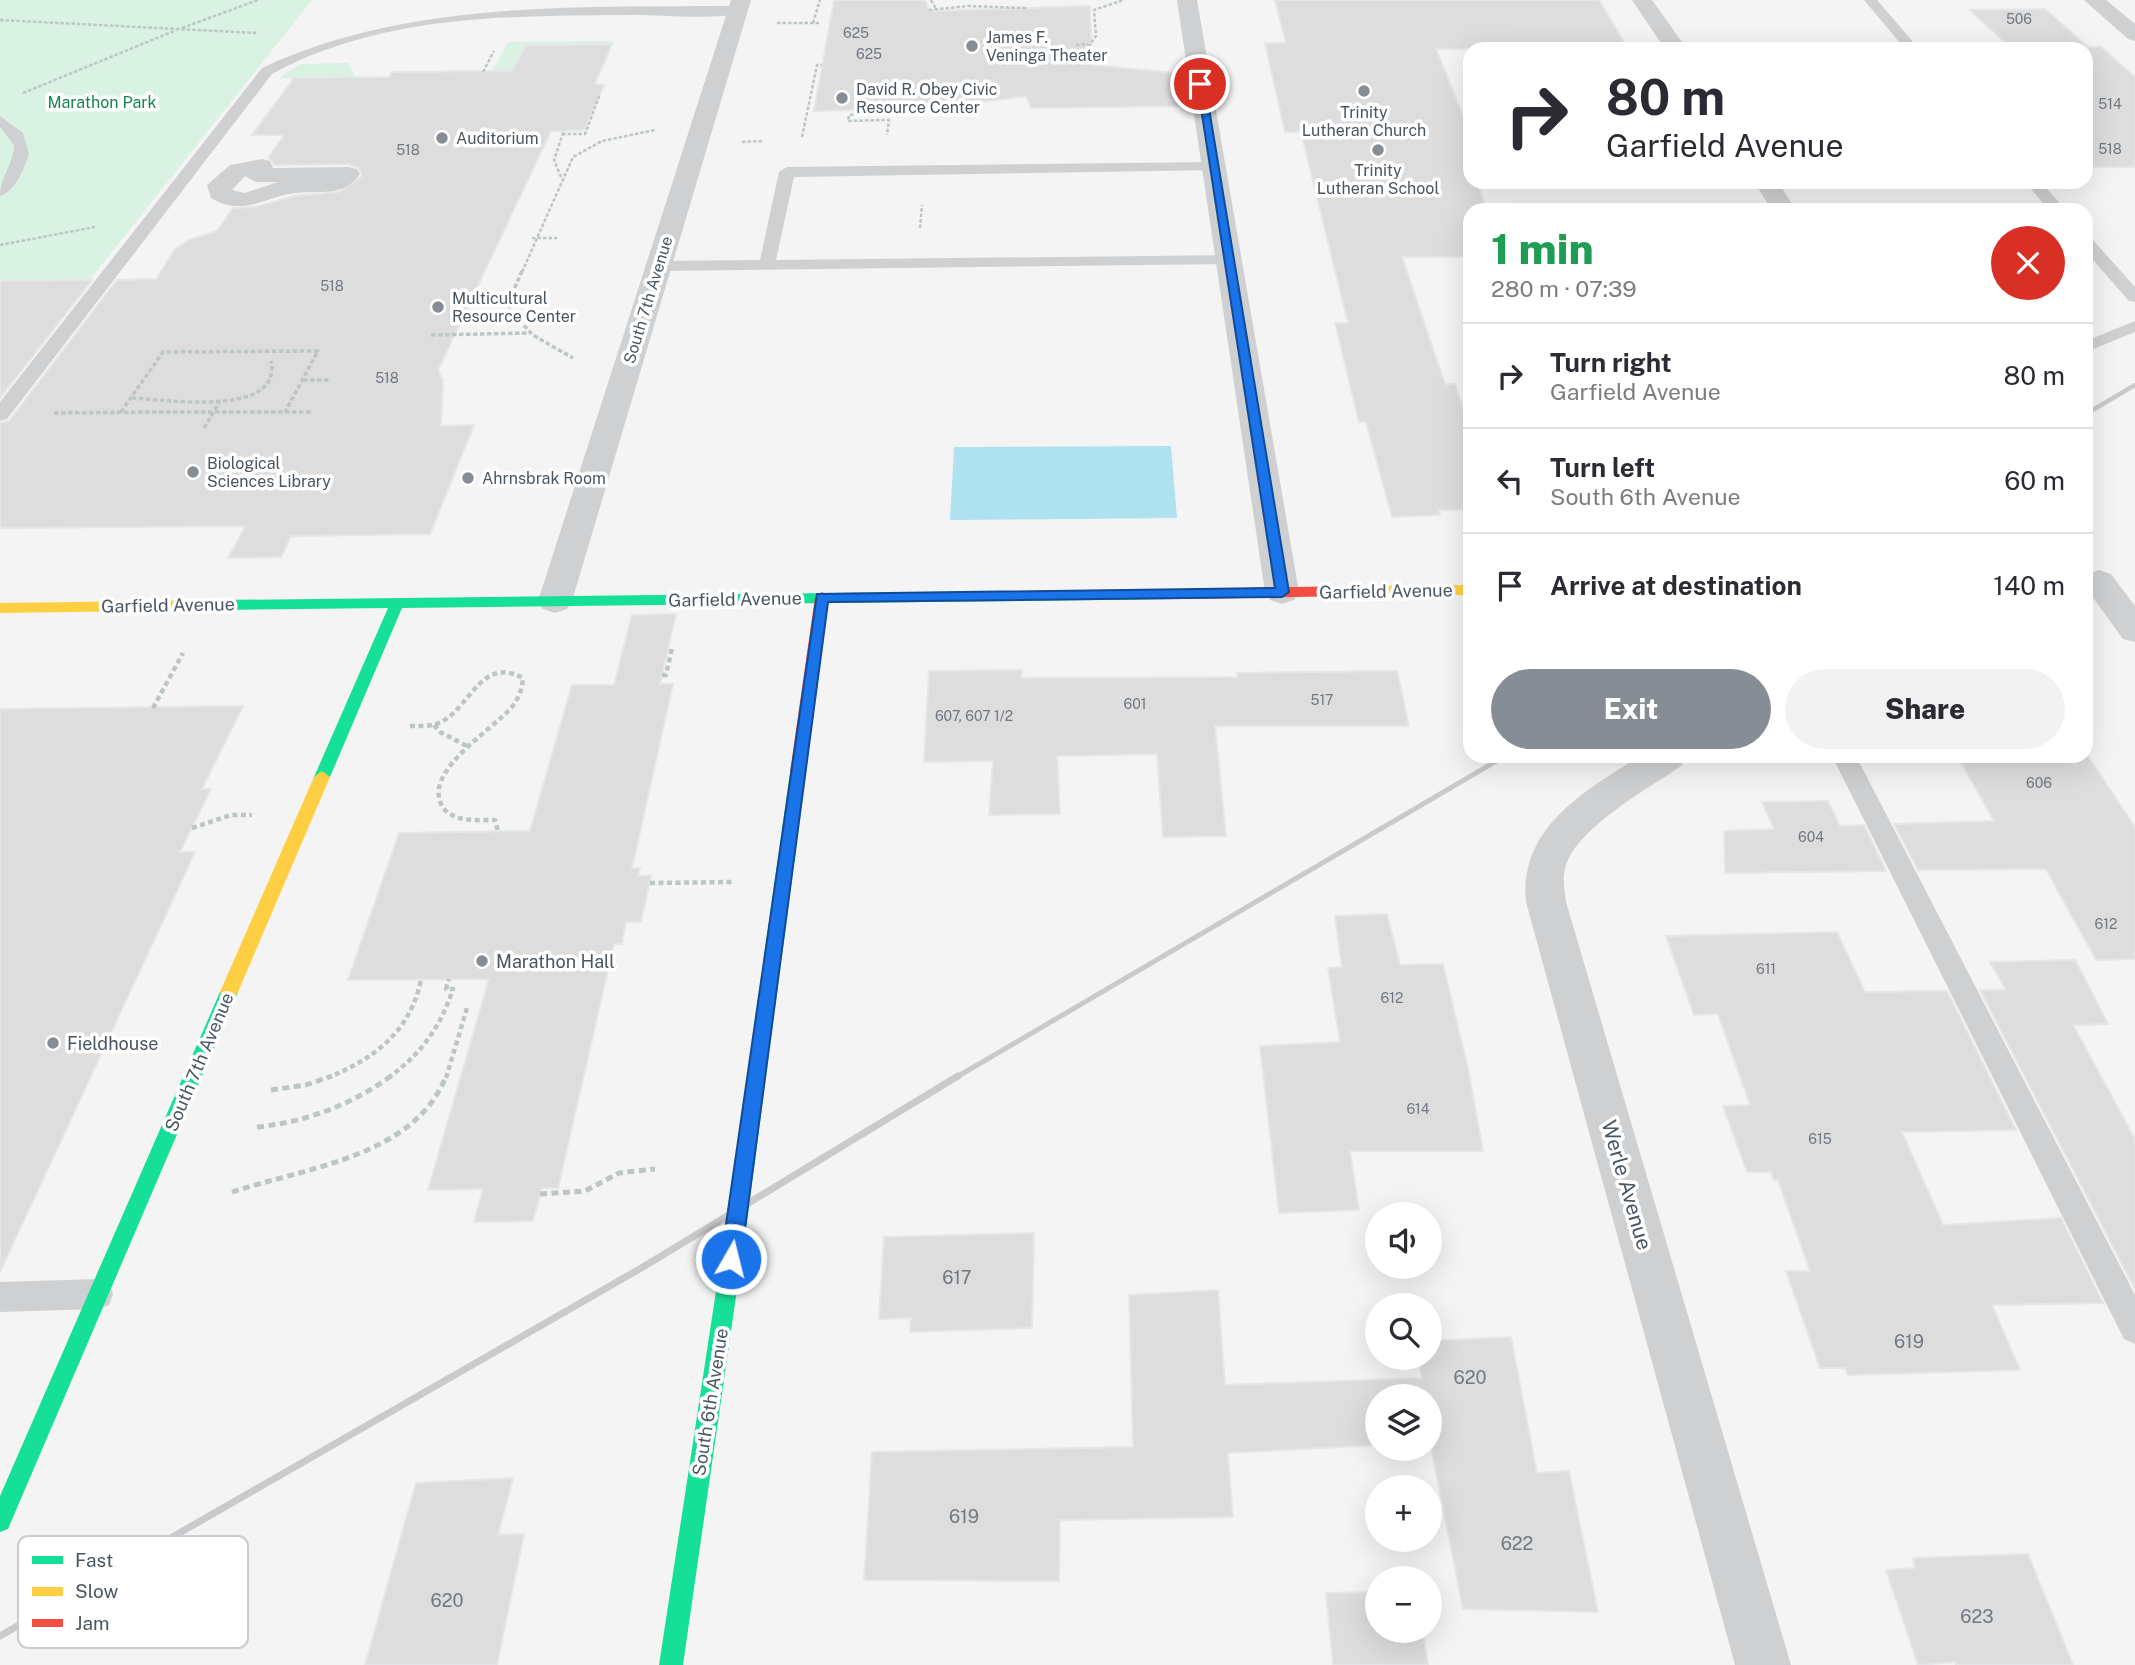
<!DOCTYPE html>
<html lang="en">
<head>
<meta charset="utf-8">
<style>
	:root { --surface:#fff; --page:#f2f2f3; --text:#2b2b33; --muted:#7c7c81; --line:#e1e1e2; --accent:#868d94 }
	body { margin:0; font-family:"Public Sans",sans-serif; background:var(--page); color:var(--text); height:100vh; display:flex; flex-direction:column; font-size:26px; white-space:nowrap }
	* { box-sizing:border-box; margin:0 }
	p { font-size:23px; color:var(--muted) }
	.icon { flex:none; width:38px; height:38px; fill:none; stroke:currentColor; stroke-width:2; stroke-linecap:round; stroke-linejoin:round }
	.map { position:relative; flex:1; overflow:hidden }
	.panel { position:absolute; left:1463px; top:203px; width:630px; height:560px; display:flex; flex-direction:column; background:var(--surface); border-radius:21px; box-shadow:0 7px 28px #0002 }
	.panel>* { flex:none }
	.guide { position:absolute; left:1463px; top:42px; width:630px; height:147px; border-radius:21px; box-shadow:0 7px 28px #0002; background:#fff; color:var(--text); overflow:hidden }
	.fabs { position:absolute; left:1365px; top:1202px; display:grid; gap:14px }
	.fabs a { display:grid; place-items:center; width:77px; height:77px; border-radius:50%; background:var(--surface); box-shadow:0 7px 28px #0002; font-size:35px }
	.pin { position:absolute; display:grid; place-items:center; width:60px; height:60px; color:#fff; margin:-30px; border:4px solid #fff; border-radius:50%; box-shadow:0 2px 7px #0007 }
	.me { position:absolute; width:77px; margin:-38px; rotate:8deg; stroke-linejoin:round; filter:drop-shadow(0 0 5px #0008) }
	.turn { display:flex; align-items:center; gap:24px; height:147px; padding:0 28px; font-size:32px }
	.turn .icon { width:91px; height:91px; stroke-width:2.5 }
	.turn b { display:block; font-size:49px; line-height:60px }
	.round { display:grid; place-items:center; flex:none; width:74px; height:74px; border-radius:37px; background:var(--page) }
	.head { display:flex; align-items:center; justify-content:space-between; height:119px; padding:0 28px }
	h1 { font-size:42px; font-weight:800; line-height:52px; color:#1e9e55 }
	.button { display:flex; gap:14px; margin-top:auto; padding:14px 28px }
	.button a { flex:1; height:80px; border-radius:42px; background:var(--accent); color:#fff; font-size:28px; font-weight:800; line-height:80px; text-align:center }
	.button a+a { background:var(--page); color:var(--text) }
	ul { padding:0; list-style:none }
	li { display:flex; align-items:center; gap:21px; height:105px; padding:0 28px; border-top:2px solid var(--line) }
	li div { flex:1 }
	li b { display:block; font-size:26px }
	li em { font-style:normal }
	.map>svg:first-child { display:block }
	.green { fill:#d9f2e3 }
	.water { fill:#aee2f0 }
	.building { fill:#ddddde; stroke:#e5e6e7; stroke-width:2 }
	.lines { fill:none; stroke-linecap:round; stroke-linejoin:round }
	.path-far3 { stroke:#bcc7c4; stroke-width:2.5; stroke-dasharray:3.5 2; stroke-linecap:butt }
	.path-far2 { stroke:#bcc7c4; stroke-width:3.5; stroke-dasharray:4.5 2.5; stroke-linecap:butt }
	.path-far1 { stroke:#bcc7c4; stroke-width:4.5; stroke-dasharray:5 3.5; stroke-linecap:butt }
	.path { stroke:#bcc7c4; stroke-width:5; stroke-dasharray:7 4.5; stroke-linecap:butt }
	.lane { fill:#ced0d2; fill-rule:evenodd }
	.street { fill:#ced0d2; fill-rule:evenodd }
	.fast { fill:#16e098; fill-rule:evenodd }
	.slow { fill:#ffcf43; fill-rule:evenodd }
	.jam { fill:#f24e42; fill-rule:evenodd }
	.rail-far2 { stroke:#c9cacc; stroke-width:4.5 }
	.rail-far1 { stroke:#c9cacc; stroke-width:5 }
	.rail { stroke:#c9cacc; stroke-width:7 }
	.path-bridge { stroke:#bcc7c4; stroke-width:3.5; stroke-dasharray:4.5 2.5; stroke-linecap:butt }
	.route { fill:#1a73e8; stroke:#114b97; stroke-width:2 }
	.poi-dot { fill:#868d94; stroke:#fff; stroke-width:2.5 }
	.labels { text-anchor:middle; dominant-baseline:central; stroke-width:7; stroke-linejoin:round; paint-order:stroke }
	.number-label { font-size:14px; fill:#707881 }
	.far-poi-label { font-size:16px; fill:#4a5661; stroke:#fff; text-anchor:start }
	.far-park-label { font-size:16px; fill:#17864f; stroke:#fff }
	.far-street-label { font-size:16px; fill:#4a5661; stroke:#fff }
	.street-label { font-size:18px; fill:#4a5661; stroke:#fff }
	.poi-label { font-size:18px; fill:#4a5661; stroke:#fff; text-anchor:start }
	.near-number-label { font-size:18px; fill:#707881 }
	.near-street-label { font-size:21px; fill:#4a5661; stroke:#fff }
	.key { fill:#fff; stroke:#c9ccd0; stroke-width:2 }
	.key-label { font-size:19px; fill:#4a5661 }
</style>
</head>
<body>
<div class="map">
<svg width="2135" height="1665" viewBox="0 0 2135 1665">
	<rect width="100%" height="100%" fill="#f4f4f4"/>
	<g class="green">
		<polygon points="0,0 312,0 0,393"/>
		<polygon points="614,41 612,44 526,45 512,71 492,71 508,42"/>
		<polygon points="348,63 356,79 279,78 300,64"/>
	</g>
	<polygon class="water" points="1171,446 1177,518 950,520 954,447"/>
	<g class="building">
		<polygon points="834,0 925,0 930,11 1090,6 1092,65 1185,74 1186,106 1031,108 1026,96 937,108 814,111"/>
		<polygon points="1275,0 1599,0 1628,49 1436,49 1470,133 1470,182 1477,182 1487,210 1470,210 1470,257 1402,257 1445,384 1455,384 1470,430 1470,510 1439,510 1440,515 1392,517 1366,422 1359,422 1335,323 1348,323 1301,132 1285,132 1265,43 1286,43"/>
		<polygon points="2045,9 2088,47 2101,47 2135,77 2135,167 2086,167 2086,49 2012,49 1970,10"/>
		<polygon points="612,44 595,84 604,85 584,130 551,131 438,370 443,380 441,426 474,425 430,534 291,536 281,557 228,558 246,526 0,528 0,423 9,421 117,280 156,279 175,249 189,240 217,231 233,208 254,207 295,196 339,192 362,176 359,168 349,164 275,165 268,158 284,135 252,135 294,78 389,77 392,72 512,71 526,45"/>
		<polygon points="92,280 0,398 0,281"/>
		<polygon points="676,614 660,684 673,684 632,868 640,868 638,876 651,876 641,922 626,922 622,944 614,944 558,1188 542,1188 533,1221 474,1222 483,1189 428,1190 489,979 348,980 399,833 530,831 572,685 614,685 632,615"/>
		<polygon points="1022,670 1022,678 1237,677 1237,673 1397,671 1409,726 1215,726 1226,836 1163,837 1157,754 1057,756 1060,814 989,815 993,761 924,762 929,671"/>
		<polygon points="243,706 202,789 211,789 180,852 195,852 0,1272 0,709"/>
		<polygon points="2088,756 2135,827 2135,959 2096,960 2046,869 1918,870 1894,824 1994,821 1958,757"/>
		<polygon points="1828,801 1840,826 1864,825 1886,871 1725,873 1724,831 1774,829 1762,802"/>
		<polygon points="1387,914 1400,965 1443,964 1468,1068 1483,1151 1350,1151 1359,1210 1279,1213 1260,1046 1340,1042 1328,968 1342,967 1335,916"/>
		<polygon points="1837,932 1865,992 1947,991 2016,1130 1902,1132 1943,1225 2061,1218 2103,1303 1992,1305 2020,1370 1848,1375 1845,1368 1820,1368 1786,1271 1810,1271 1778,1180 1774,1180 1771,1172 1747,1172 1723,1106 1750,1105 1718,1014 1694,1015 1666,936"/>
		<polygon points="2075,960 2108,1024 2073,1025 2135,1139 2135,1289 1980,990 2006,990 1990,962"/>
		<polygon points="1034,1233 1032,1328 910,1332 911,1318 879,1319 884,1237"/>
		<polygon points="1218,1290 1225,1385 1422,1378 1418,1358 1430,1358 1430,1341 1511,1337 1537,1473 1569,1471 1598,1612 1463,1609 1430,1442 1430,1396 1377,1396 1377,1445 1228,1453 1233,1517 1060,1520 1059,1581 864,1580 872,1452 1133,1447 1129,1295"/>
		<polygon points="513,1478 498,1535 524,1534 497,1665 365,1665 416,1483"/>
		<polygon points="2028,1554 2073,1665 1956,1665 1955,1662 1918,1665 1886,1570 1915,1568 1913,1558"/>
		<polygon points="1377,1592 1377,1631 1423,1631 1428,1665 1333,1665 1326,1593"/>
	</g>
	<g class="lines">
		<g class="path-far3">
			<polyline points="931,0 936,9"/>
			<polyline points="929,10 968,6 1025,8 1024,11"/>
			<polyline points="0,20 257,33"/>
			<polyline points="777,23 819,23"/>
			<polyline points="813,23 820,0"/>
			<polyline points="182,28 258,0"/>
			<polyline points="1076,45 1088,44"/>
			<polyline points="1088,47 1096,36 1094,10 1124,0"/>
			<polyline points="483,72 494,51"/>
			<polyline points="23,93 174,31"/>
			<polyline points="859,114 849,115 848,121 889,120 887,135"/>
			<polyline points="562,134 585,134 600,94"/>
			<polyline points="802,137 817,65 822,65"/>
			<polyline points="742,142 764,141"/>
			<polyline points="561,177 554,160 564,130"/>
			<polyline points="920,228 922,205"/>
			<polyline points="532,238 557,238"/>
			<polyline points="0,245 95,227"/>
			<polyline points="522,272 573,157 602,141 655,130"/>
		</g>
		<g class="path-far2">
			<polyline points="522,271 511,296 509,310 533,335 573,358"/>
			<polyline points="431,335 530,333"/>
			<polyline points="303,380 330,380"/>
			<path d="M132,398C160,399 283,419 271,361"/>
			<polyline points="121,412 163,352 318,351 285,412"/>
			<polyline points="54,413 152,412"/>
			<polyline points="204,428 219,403"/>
		</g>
		<g class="path-far1">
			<polyline points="662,675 666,675 672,648"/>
			<polyline points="153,708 183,653"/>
			<polyline points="434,725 440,732 469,747"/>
			<path d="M410,726C421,726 433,727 443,721C472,704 482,656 523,678C522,690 519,698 511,708C492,730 425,770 441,804C450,823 477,820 495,820L498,831"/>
			<polyline points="192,828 231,815 252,815"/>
			<polyline points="650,883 733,882"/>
			<path d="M327,1078C374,1059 410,1032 421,980"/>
			<path d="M388,1078C421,1054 440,1028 453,989H446L449,979"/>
			<polyline points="446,1078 467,1008"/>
		</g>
		<g class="path">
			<polyline points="271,1090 306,1085 332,1076"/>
			<path d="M257,1127C306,1122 351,1105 391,1076"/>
			<path d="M232,1192C304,1168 415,1157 446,1076"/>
			<polyline points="540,1194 585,1191 619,1173 655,1169"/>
		</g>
		<g class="lane">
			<polygon points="1864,0 1877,0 1919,49 1905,49"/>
			<path d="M738,6L743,7V13C710,20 665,15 631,15C510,16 382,14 272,74L7,419L0,421V402L262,68C405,0 581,7 738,6Z"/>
			<path d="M0,116L23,133L29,154C25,167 15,192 0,196C0,177 14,164 14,145L0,127Z"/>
			<polygon points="1214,162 1219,164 1219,170 794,177 776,260 1235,255 1235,263 1229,264 659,271 651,266 659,261 760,260 779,172 787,167"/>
			<polygon points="2025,182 2041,182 2066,210 2049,210"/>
			<polygon points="2086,237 2092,239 2135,287 2135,302 2129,301 2086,252"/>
			<polygon points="2135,321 2135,332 2086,352 2086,341"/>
			<polygon points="1832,756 1856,756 2135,1295 2135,1344 2124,1339"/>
			<polygon points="98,1279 109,1283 113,1294 109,1305 98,1309 0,1312 0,1282"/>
		</g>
		<g class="street">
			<polygon points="731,0 751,0 572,601 567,609 555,613 543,609 538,601"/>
			<polygon points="1177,0 1197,0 1299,592 1294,600 1282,604 1270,600 1265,592"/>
			<polygon points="1632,0 1652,0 1687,49 1665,49"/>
			<polygon points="2084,0 2106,0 2135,24 2135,41 2128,39"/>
			<path d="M262,159L270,161L273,168L348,167L357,169L360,174C343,198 320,190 295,193C264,197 243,217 211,198L207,185L230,165ZM245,176L256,182H278L245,193L232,190Z"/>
			<polygon points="1754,182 1778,182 1796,210 1772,210"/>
			<polygon points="2099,570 2111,574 2135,606 2135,642 2123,639 2086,588 2087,574"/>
			<path d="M1640,756H1686L1681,766C1648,789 1574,829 1565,869C1562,880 1565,892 1566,902L1791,1665H1735L1526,902C1519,827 1585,791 1640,756Z"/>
		</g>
		<g class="fast">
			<polygon points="1182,589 1189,594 1182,599 402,608 330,777 322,783 314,777 388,608 223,610 216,605 223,600"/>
			<polygon points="798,766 806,772 749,1206 683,1665 659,1665 729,1206 790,772"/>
			<polygon points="229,984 235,987 238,992 8,1529 0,1532 0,1496 220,992 223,987"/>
		</g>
		<g class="slow">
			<polygon points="1470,585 1470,595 1349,596 1342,591 1349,586"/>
			<polygon points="223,600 230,605 223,610 0,613 0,603"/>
			<polygon points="322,771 330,777 238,992 235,997 229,1000 223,997 220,992 314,777"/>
		</g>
		<g class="jam">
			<polygon points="1349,586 1356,591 1349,596 1182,599 1175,594 1182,589"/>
			<polygon points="822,592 829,597 806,772 798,778 790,772 815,597"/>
		</g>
		<polyline class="rail-far2" points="2086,414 2135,385"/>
		<polyline class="rail-far1" points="955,1078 1505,756"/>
		<polyline class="rail" points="0,1636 643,1267 958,1076"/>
		<polyline class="path-bridge" points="152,412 313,412"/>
	</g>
	<polygon class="route" points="1197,82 1205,84 1289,592 1282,597 828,602 741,1259 738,1266 731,1269 724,1266 721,1259 817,594 1275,588"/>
	<g class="poi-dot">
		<circle cx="972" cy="46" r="7"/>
		<circle cx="1364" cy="91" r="7"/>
		<circle cx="842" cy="98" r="7"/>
		<circle cx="442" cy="138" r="7"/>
		<circle cx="1378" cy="150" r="7"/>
		<circle cx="438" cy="307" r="7"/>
		<circle cx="193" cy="472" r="7"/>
		<circle cx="468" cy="478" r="7"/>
		<circle cx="482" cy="961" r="7"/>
		<circle cx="53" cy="1043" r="7"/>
	</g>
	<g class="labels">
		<g class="number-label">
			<text x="2019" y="19">506</text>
			<text x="856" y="33">625</text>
			<text x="869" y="54">625</text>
			<text x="2110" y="104">514</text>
			<text x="2110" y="149">518</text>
			<text x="408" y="150">518</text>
			<text x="332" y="286">518</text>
			<text x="387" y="378">518</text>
			<text x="1322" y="700">517</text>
			<text x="1135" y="704">601</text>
			<text x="974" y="716">607, 607 1/2</text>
			<text x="2039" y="783">606</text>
			<text x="1811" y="837">604</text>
			<text x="2106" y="924">612</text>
			<text x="1766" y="969">611</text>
			<text x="1392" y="998">612</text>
			<text x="1418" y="1109">614</text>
			<text x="1820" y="1139">615</text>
		</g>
		<g class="far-poi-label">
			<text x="986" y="37">James F.<tspan x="986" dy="18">Veninga Theater</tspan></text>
			<text x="856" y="89">David R. Obey Civic<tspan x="856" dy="18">Resource Center</tspan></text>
			<text x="1364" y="112" text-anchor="middle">Trinity<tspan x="1364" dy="18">Lutheran Church</tspan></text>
			<text x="456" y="138">Auditorium</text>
			<text x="1378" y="170" text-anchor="middle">Trinity<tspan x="1378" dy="18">Lutheran School</tspan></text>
			<text x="452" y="298">Multicultural<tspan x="452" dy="18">Resource Center</tspan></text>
			<text x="207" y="463">Biological<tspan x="207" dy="18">Sciences Library</tspan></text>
			<text x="482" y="478">Ahrnsbrak Room</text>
		</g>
		<g class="far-park-label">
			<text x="102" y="102">Marathon Park</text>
		</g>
		<g class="far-street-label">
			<text transform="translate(648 300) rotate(-73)">South 7th Avenue</text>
		</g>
		<g class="street-label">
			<text transform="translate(1386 591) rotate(-1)">Garfield Avenue</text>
			<text transform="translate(735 599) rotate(-1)">Garfield Avenue</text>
			<text transform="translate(168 605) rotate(-1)">Garfield Avenue</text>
			<text transform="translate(199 1062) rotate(-67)">South 7th Avenue</text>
			<text transform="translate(710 1402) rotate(-81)">South 6th Avenue</text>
		</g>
		<g class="poi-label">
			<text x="496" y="961">Marathon Hall</text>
			<text x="67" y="1043">Fieldhouse</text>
		</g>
		<g class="near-number-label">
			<text x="957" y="1277">617</text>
			<text x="1909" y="1341">619</text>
			<text x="1470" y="1377">620</text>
			<text x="964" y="1516">619</text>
			<text x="1517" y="1543">622</text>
			<text x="447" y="1600">620</text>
			<text x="1977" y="1616">623</text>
		</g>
		<g class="near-street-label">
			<text transform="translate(1627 1185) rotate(74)">Werle Avenue</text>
		</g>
	</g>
	<rect x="18" y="1536" width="230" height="112" rx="10" class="key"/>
	<rect x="32" y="1556" width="31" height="8" fill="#16e098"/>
	<rect x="32" y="1587" width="31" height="9" fill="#ffcf43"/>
	<rect x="32" y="1619" width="31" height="8" fill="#f24e42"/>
	<g class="key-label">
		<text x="75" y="1567">Fast</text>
		<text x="75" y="1598">Slow</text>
		<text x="75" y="1630">Jam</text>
	</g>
</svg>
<div class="fabs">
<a><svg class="icon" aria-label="sound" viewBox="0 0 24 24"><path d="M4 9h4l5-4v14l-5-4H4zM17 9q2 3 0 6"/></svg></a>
<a><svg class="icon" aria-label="search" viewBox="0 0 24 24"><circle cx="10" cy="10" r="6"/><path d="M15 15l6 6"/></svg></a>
<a><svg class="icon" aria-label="layers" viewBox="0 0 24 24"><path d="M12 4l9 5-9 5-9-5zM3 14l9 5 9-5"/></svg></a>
<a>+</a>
<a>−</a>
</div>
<div class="pin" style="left:1200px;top:84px;background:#d93025"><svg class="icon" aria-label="arrive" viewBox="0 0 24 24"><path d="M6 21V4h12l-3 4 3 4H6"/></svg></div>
<svg class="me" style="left:731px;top:1259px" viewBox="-20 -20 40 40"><circle r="17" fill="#1a73e8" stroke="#fff" stroke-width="3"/><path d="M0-11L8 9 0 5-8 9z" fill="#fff"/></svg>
<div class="guide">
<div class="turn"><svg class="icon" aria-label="right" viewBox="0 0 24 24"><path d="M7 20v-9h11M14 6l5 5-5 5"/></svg><div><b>80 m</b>Garfield Avenue</div></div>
</div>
<section class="panel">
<div class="head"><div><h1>1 min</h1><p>280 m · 07:39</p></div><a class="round" style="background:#d93025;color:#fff"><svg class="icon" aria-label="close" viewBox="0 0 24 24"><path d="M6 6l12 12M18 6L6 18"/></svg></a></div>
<ul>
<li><svg class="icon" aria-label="right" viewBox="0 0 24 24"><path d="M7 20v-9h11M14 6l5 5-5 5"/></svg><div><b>Turn right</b><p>Garfield Avenue</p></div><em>80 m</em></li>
<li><svg class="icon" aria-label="left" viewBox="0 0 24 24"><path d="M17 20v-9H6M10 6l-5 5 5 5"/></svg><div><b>Turn left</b><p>South 6th Avenue</p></div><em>60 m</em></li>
<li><svg class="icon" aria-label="arrive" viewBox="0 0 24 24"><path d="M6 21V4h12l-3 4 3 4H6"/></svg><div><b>Arrive at destination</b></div><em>140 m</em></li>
</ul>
<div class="button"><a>Exit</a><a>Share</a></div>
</section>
</div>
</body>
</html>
